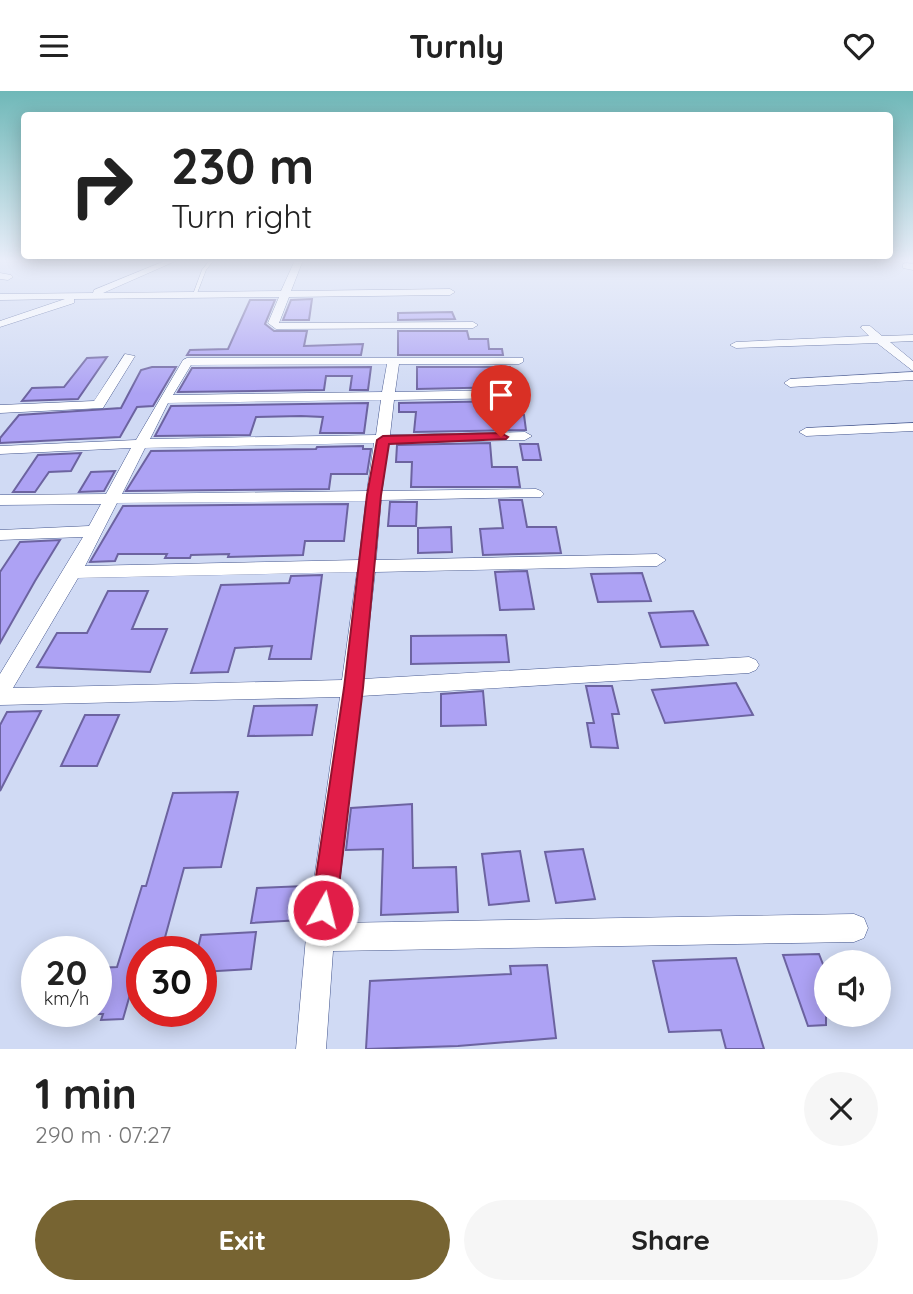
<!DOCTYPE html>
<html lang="en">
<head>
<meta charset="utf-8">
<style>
	:root { --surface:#fff; --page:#f6f6f6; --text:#222; --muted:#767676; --accent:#776432 }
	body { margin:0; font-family:Quicksand,sans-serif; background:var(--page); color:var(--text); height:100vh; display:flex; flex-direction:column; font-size:26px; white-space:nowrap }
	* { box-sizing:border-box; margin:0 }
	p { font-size:23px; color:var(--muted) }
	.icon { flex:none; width:38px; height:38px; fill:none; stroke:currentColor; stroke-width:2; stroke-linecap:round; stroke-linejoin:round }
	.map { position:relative; height:958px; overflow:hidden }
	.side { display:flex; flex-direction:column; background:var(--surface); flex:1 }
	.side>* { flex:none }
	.banner { position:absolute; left:21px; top:21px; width:872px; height:147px; border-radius:7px; box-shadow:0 4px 18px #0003; background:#fff; color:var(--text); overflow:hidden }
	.buttons { position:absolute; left:814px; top:859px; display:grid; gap:14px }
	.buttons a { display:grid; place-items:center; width:77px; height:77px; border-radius:50%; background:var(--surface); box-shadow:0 4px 18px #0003; font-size:35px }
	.speed { position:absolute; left:21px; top:845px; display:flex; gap:14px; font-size:35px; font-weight:700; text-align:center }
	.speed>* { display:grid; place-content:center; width:91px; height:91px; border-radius:50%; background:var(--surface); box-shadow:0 4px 18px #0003; line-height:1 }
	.speed small { font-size:18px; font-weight:400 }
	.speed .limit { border:10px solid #d22; background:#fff; color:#111 }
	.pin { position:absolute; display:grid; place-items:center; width:60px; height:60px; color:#fff; margin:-72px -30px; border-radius:50% 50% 50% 0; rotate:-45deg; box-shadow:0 0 7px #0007 }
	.pin .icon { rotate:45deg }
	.me { position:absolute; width:77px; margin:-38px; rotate:8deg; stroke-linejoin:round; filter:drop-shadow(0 0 5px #0008) }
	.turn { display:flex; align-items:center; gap:24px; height:147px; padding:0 35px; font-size:32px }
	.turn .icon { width:91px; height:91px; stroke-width:2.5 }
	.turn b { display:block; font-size:49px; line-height:60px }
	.round { display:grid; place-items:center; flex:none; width:74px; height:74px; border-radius:37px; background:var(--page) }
	.head { display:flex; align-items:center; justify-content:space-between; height:119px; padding:0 35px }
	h1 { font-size:42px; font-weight:700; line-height:52px }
	.action { display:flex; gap:14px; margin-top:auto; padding:14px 35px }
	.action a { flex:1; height:80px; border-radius:42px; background:var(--accent); color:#fff; font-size:28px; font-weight:700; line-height:80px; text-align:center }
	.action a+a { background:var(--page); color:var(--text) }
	header { display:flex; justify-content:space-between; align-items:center; height:91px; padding:0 35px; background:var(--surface); font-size:32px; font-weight:700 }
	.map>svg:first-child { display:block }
	.building { fill:#ada2f4; stroke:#6c63a0; stroke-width:2 }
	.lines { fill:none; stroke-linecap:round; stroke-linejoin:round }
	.lane-casing { stroke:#43558d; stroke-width:1 }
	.street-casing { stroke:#43558d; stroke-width:1 }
	.lane { fill:#fff; fill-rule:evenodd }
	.street { fill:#fff; fill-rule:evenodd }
	.route { fill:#e11d48; stroke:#92132f; stroke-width:2 }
</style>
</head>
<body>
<header><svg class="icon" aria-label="menu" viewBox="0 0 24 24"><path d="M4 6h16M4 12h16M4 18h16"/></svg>Turnly<svg class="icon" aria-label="heart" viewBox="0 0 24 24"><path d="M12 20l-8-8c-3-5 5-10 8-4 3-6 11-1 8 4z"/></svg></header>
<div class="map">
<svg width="913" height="958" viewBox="0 0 913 958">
	<rect width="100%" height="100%" fill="#d0daf4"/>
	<g class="building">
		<polygon points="312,208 309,229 283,229 291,209"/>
		<polygon points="250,209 275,209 265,233 274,240 307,240 304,255 363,253 361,264 187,264 190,259 228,258"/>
		<polygon points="452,221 455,228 398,229 398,222"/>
		<polygon points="398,240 467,240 469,248 488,248 489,258 502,258 503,264 398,264"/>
		<polygon points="107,266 78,308 22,310 32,297 64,296 87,267"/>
		<polygon points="152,276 176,276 153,315 137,316 120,346 0,352 0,347 19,324 121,317 141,279"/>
		<polygon points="371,276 368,299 350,299 352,285 326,285 324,299 178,301 192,277"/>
		<polygon points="417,276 510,276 514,296 417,298"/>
		<polygon points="516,310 518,324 524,324 526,339 414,341 416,321 399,321 399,312"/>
		<polygon points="368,312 364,342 320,342 323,326 301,325 256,326 250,344 155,345 171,315"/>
		<polygon points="490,352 492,376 517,376 520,396 411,396 412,371 396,371 397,354"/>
		<polygon points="520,353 538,353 541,369 523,369"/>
		<polygon points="363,355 363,358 371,358 367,383 331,383 329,398 126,400 151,360 316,358 317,356"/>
		<polygon points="81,362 71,380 49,381 35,401 13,401 38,364"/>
		<polygon points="115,380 104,400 79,401 91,381"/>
		<polygon points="499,409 522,409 527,436 556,436 561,462 483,464 480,438 503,437"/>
		<polygon points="390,411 417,411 416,435 388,435"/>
		<polygon points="348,413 344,450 305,450 303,464 228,466 229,463 191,464 190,467 165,467 167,463 118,463 115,470 90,471 123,415"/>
		<polygon points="451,436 452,461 418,462 418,437"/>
		<polygon points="60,449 35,490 0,552 0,481 20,451"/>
		<polygon points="527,480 534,518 500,519 495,481"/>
		<polygon points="642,482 651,510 598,511 591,483"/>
		<polygon points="322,484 311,568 269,568 272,555 235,557 228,581 191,582 221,494 289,492 291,485"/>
		<polygon points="108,500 148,500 132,538 167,538 150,581 37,576 57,542 87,542"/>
		<polygon points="693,520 708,554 661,556 649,522"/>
		<polygon points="506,544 509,571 411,573 411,545"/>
		<polygon points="736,592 753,624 665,632 652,599"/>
		<polygon points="586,595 612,595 619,623 612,623 618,657 591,656 587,632 594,632"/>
		<polygon points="483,600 486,634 441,635 441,603"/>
		<polygon points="317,614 312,644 248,645 254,615"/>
		<polygon points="41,620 0,700 0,634 7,621"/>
		<polygon points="85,624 119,624 97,675 61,675"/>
		<polygon points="238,701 221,776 184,777 161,861 142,861 142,893 133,893 123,928 101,929 103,923 96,923 96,877 117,876 142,795 146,795 173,702"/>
		<polygon points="412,713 413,777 456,776 458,821 381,824 383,758 346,759 351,717"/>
		<polygon points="583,758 595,808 556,812 545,761"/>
		<polygon points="520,760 529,810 489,814 482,763"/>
		<polygon points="305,795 301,829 251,832 257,797"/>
		<polygon points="256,841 251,878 201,881 201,861 197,861 201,844"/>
		<polygon points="819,863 826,881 826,934 808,935 783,864"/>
		<polygon points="736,867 764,958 726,958 721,939 669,941 653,870"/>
		<polygon points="547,874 556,947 458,955 366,958 370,890 511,883 510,875"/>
	</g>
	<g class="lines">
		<g class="lane-casing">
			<polygon id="lane" points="210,169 214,169 206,179 196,205 192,206 202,179"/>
		</g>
		<g class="street-casing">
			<g id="street">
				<polygon points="167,169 178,169 103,202 281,200 295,169 303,169 291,200 450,198 455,201 450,204 289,206 279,232 473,231 478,234 473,237 276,238 268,232 279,206 74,208 74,212 0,236 0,230 65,208 0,209 0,203 93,202 94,199"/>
				<polygon points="906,172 913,173 913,179 903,177 903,173"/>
				<polygon points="0,182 11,184 13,186 8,189 0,188"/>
				<polygon points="862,235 870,235 882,245 913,244 913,250 890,251 913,270 913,280 877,252 736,257 730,254 736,251 869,245 861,237"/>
				<polygon points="125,263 135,265 103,317 0,322 0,314 94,310"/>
				<path d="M187,267H523V271L519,273H399L395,301L517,299L523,303L517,307L394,309L390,344L525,341L532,345L525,349L388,352L382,400L536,398L541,400L544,403L541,406L381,409L376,469L657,463L666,469L657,475L375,481L363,588L749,566L756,569L759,574L756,579L749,582L361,605L335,832L854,823L864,827L868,837L864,847L854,851L333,860L326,958H296L306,846L340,606L0,614V583L83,446L0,449V439L89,435L101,413L0,414V404L106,403L131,357L0,363V355L136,349L183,269ZM387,273L382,301L173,304L191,274ZM381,309L376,344L150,348L168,312ZM374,352L367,400L122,403L145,357ZM366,410L359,469L85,475L117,412ZM357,481L342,589L13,597L78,487Z"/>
				<polygon points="913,281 913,289 790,296 784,292 790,288"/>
				<polygon points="913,332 913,340 806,345 799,341 806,337"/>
			</g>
		</g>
		<use href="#lane" class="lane"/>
		<use href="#street" class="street"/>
	</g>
	<linearGradient id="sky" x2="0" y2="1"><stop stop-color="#6fb8b8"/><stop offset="0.56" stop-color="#eaeefa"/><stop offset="1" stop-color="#eaeefa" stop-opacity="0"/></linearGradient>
	<rect width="913" height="303" fill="url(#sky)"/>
	<polygon class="route" points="501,342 508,346 506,348 389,353 381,404 363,597 336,819 332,827 323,831 315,827 311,819 344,597 367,404 377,349 383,345"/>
</svg>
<div class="buttons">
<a><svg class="icon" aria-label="sound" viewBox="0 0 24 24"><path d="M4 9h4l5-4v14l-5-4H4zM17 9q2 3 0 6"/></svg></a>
</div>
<div class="speed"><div>20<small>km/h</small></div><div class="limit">30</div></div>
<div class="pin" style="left:501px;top:346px;background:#d93025"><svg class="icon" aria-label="arrive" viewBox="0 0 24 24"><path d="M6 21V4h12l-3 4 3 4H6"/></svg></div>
<svg class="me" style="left:323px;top:819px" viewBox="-20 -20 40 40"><circle r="17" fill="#e11d48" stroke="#fff" stroke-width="3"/><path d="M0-11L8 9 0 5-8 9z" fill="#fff"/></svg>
<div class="banner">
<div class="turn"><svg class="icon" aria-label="right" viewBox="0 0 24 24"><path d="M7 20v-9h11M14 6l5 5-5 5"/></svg><div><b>230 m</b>Turn right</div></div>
</div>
</div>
<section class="side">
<div class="head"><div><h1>1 min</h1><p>290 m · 07:27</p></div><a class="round"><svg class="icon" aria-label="close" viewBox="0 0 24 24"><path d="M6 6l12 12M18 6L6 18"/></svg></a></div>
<div class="action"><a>Exit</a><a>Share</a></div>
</section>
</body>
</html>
